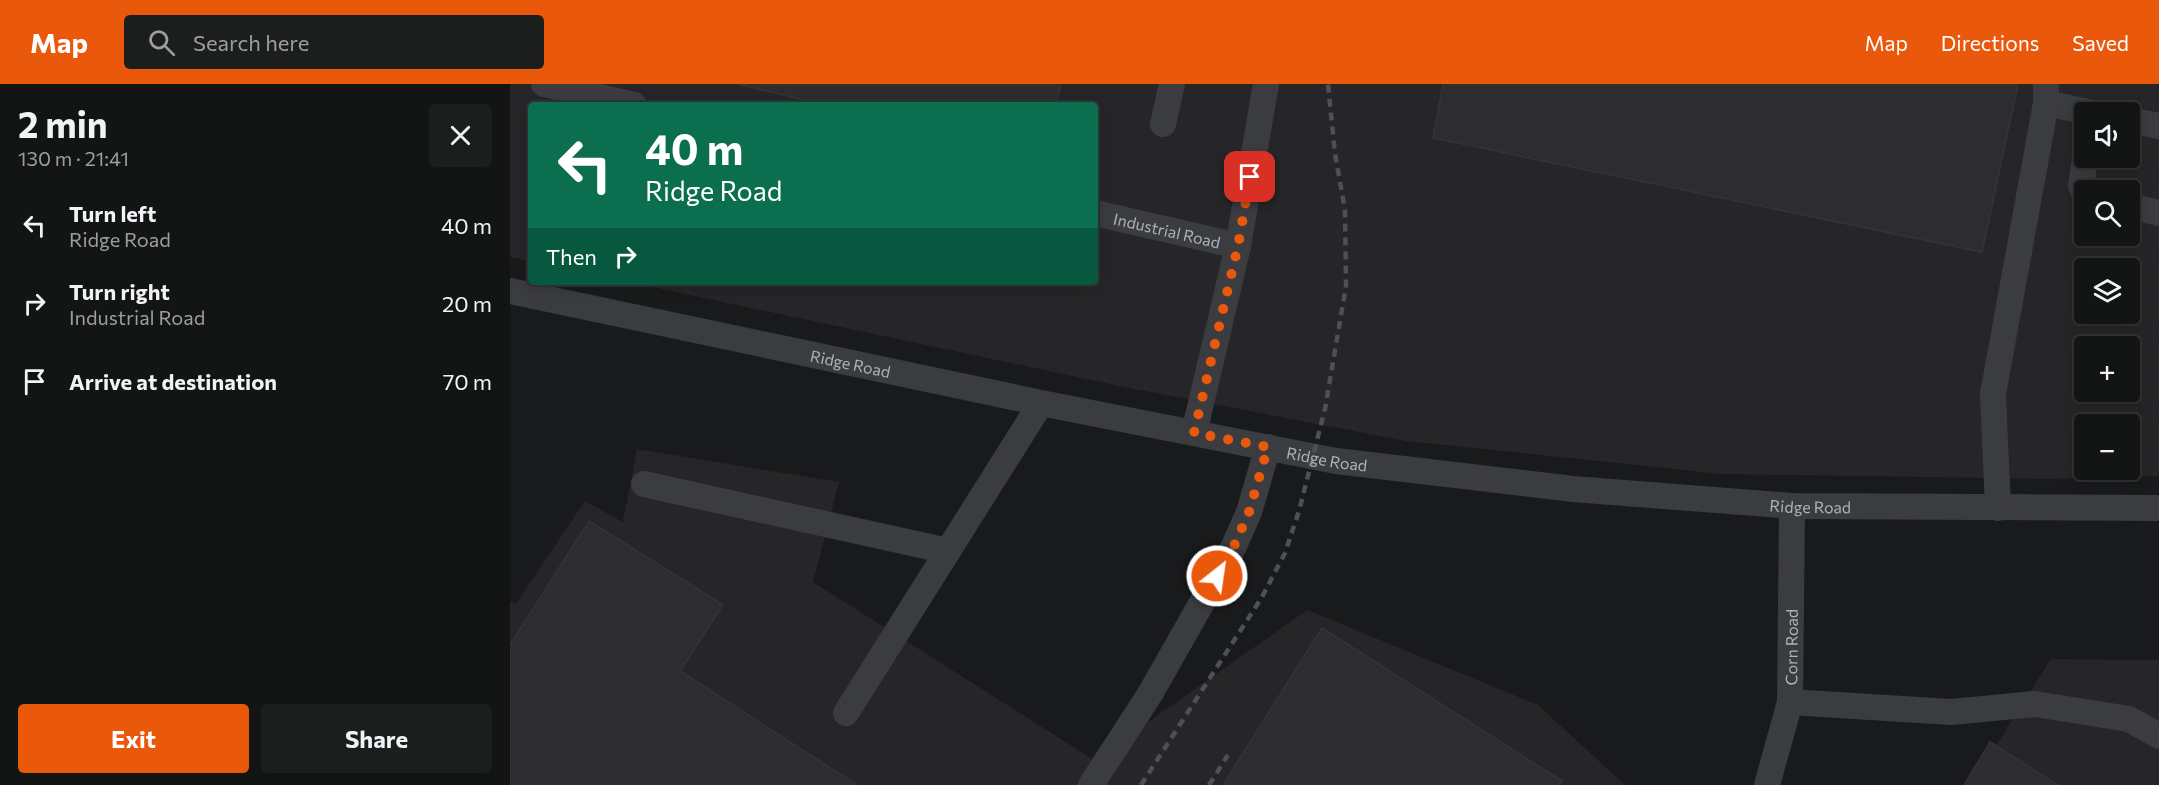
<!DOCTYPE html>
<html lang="en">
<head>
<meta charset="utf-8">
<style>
	:root { --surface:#131414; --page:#1c1d1d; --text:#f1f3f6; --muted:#9d9ea0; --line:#323334; --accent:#ea580c }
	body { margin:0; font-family:Commissioner,sans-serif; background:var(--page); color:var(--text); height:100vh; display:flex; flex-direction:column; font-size:22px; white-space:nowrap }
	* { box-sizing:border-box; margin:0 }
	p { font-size:20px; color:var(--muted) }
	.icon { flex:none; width:33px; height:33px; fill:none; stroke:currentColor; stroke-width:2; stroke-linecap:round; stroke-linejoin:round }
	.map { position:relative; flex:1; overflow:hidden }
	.panel { display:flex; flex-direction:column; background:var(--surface); width:510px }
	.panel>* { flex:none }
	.banner { position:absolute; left:18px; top:18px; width:570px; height:183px; border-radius:6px; box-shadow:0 3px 15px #0003,0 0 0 2px var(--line); background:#0b6e4f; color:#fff; overflow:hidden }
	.buttons { position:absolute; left:1564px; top:18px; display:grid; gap:12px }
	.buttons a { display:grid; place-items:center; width:66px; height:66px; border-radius:6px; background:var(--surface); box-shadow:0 3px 15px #0003,0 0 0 2px var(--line); font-size:30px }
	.pin { position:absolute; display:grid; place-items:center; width:51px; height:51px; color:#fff; margin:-26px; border-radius:12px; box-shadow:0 3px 9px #0006 }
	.me { position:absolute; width:66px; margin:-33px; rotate:30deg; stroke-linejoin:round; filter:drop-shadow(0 0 4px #0008) }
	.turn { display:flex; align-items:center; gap:21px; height:126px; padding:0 18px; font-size:27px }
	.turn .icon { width:78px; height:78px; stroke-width:2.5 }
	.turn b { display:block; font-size:42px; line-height:51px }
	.then { display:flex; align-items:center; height:57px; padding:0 18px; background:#0003; gap:12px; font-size:22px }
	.round { display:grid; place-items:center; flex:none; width:63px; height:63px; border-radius:6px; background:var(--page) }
	.overview { display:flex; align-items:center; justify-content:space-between; height:102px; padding:0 18px }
	h1 { font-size:36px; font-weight:700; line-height:45px }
	.action { display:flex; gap:12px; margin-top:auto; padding:12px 18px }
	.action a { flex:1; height:69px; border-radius:6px; background:var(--accent); color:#fff; font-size:24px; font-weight:700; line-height:69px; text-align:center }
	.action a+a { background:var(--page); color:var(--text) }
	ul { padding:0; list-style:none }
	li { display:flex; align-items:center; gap:18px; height:78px; padding:0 18px }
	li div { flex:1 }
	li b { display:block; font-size:22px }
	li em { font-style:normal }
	header { display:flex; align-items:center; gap:36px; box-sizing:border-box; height:84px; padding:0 30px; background:var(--accent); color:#fff }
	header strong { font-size:28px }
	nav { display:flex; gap:33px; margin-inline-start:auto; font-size:21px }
	.search { width:420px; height:54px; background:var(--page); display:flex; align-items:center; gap:15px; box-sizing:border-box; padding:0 21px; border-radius:6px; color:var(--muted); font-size:22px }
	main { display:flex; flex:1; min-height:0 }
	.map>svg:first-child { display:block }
	.built { fill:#262628; fill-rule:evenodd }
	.building { fill:#2d2d2f; stroke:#343437; stroke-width:1.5 }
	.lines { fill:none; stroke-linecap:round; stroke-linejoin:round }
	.minor { stroke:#3b3c40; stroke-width:26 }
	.rail { stroke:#4e5055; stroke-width:4.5; stroke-dasharray:8 6; stroke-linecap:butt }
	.route { stroke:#ea580c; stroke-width:10; stroke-dasharray:0 18 }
	.labels { text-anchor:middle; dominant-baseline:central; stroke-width:6; stroke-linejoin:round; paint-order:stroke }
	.street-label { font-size:16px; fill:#adb2ba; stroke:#141516 }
</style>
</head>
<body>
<header>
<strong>Map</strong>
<div class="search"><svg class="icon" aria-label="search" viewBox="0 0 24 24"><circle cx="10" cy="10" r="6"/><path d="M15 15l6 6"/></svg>Search here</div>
<nav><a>Map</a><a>Directions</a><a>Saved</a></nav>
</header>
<main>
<section class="panel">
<div class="overview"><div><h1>2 min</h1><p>130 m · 21:41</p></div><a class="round"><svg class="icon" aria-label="close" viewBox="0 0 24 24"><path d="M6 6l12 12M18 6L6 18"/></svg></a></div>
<ul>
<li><svg class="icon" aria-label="left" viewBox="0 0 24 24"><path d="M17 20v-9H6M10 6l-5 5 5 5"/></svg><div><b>Turn left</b><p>Ridge Road</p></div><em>40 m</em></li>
<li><svg class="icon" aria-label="right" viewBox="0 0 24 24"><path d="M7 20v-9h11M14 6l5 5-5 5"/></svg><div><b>Turn right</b><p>Industrial Road</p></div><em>20 m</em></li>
<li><svg class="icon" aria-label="arrive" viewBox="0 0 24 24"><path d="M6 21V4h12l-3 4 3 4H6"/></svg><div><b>Arrive at destination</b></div><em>70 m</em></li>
</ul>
<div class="action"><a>Exit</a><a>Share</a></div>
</section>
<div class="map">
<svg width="1649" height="701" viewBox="0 0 1649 701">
	<rect width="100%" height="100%" fill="#191a1b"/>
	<g class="built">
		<path d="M0,0H1649V392L1539,395L1211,390L896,357L614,303L119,198H585V21H21V177L0,173ZM1575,28H1620V74H1575ZM1575,106H1620V152H1575ZM1575,184H1620V230H1575ZM1575,262H1620V308H1575ZM1575,340H1620V386H1575Z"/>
		<polygon points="127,365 329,398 303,498 584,676 797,526 1028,621 1115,701 0,701 0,517 6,520 75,417 113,438"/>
		<polygon points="1541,575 1649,576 1649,701 1461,701"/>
	</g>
	<g class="building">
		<polygon points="227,0 551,0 546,21 315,21"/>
		<polygon points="933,0 1508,0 1472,168 923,54"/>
		<polygon points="79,437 213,521 170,587 347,701 0,701 0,561"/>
		<polygon points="812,544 1052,697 1049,701 713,701"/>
		<polygon points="1480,658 1548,701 1454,701"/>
	</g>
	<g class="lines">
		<g class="minor">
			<polyline points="34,0 124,21"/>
			<polyline points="1536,19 1578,28"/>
			<polyline points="1620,36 1649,42"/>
			<polyline points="653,40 662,0"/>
			<polyline points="1575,110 1571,102 1575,74"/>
			<polyline points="1620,122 1649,129"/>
			<path id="s1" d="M585,129L728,162"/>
			<path id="s2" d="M0,207L531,319L826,377L1063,405L1282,422L1649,424"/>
			<polyline points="684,349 728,162 756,0"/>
			<polyline points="134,400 438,467"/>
			<polyline points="1488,424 1483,310 1536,19 1536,0"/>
			<polyline points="1280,618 1441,628 1525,620 1619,635 1649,652"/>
			<polyline points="336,629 531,319"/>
			<polyline points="581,701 640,610 724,462 739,428 758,363"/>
			<path id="s3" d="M1257,701L1280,618L1282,422"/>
		</g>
		<g class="rail">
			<polyline points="631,701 752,513 775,469 789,427 815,325 836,202 835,126 825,70 818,0"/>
			<polyline points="699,701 718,671"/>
		</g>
	</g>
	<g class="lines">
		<polyline class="route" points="707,492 724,462 739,428 758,363 684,349 728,162 740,93"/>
	</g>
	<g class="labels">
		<g class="street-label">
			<text stroke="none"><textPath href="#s1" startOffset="74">Industrial Road</textPath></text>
			<text stroke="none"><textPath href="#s2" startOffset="348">Ridge Road</textPath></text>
			<text stroke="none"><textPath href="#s2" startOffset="834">Ridge Road</textPath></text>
			<text stroke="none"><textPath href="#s2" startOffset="1320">Ridge Road</textPath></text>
			<text stroke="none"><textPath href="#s3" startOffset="141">Corn Road</textPath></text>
		</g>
	</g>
</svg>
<div class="buttons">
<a><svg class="icon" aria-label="sound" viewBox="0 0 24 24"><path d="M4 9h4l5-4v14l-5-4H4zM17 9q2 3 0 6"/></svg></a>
<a><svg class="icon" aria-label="search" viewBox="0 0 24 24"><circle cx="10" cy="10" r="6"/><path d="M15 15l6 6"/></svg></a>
<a><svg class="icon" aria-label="layers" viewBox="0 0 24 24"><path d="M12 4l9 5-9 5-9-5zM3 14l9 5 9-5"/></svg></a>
<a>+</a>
<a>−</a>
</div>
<div class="pin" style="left:740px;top:93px;background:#d93025"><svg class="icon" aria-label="arrive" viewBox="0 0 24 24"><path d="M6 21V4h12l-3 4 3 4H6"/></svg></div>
<svg class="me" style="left:707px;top:492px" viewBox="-20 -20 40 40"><circle r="17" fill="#ea580c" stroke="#fff" stroke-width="3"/><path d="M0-11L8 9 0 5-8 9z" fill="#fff"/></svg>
<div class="banner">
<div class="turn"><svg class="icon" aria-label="left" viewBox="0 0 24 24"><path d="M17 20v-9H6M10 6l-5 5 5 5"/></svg><div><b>40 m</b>Ridge Road</div></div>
<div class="then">Then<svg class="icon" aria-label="right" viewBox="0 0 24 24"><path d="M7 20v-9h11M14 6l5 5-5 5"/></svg></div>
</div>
</div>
</main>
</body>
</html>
